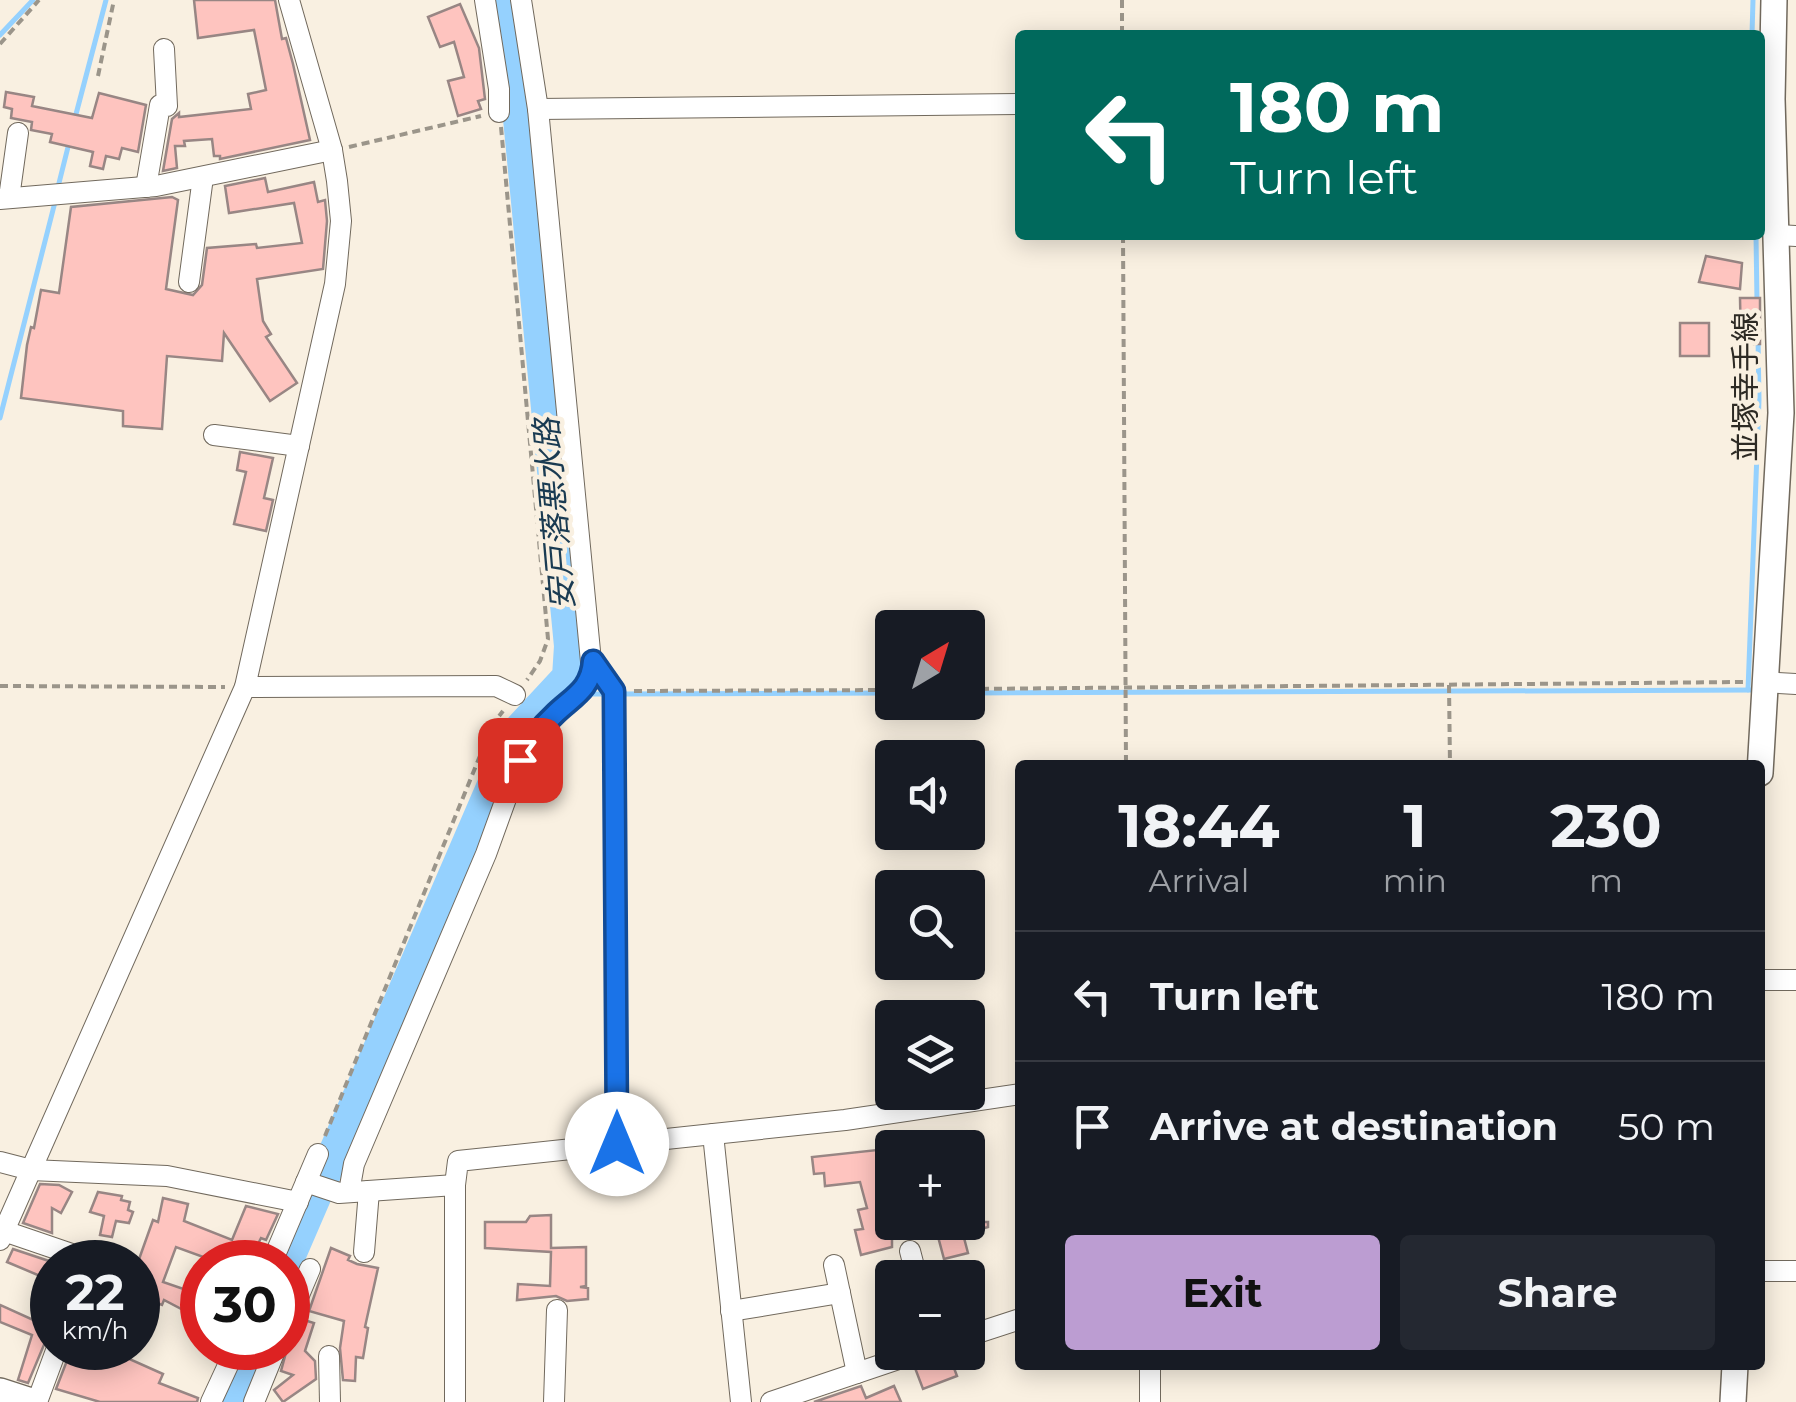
<!DOCTYPE html>
<html lang="en">
<head>
<meta charset="utf-8">
<style>
	:root { --surface:#171b24; --page:#242831; --text:#f1f3f6; --muted:#9ea1a6; --line:#363941; --accent:#bc9dd2 }
	body { margin:0; font-family:Montserrat,"Noto Sans JP",sans-serif; background:var(--page); color:var(--text); height:100vh; display:flex; flex-direction:column; font-size:38px; white-space:nowrap }
	* { box-sizing:border-box; margin:0 }
	p { font-size:32px; color:var(--muted) }
	.icon { flex:none; width:55px; height:55px; fill:none; stroke:currentColor; stroke-width:2; stroke-linecap:round; stroke-linejoin:round }
	.map { position:relative; flex:1; overflow:hidden }
	.panel { position:absolute; left:1015px; top:760px; width:750px; height:610px; display:flex; flex-direction:column; background:var(--surface); border-radius:10px; box-shadow:0 5px 25px #0003 }
	.panel>* { flex:none }
	.banner { position:absolute; left:1015px; top:30px; width:750px; height:210px; border-radius:10px; box-shadow:0 5px 25px #0003; background:#00695c; color:#fff; overflow:hidden }
	.needle { width:65px; rotate:38deg }
	.buttons { position:absolute; left:875px; top:610px; display:grid; gap:20px }
	.buttons a { display:grid; place-items:center; width:110px; height:110px; border-radius:10px; background:var(--surface); box-shadow:0 5px 25px #0003; font-size:50px }
	.speed { position:absolute; left:30px; top:1240px; display:flex; gap:20px; font-size:50px; font-weight:700; text-align:center }
	.speed>* { display:grid; place-content:center; width:130px; height:130px; border-radius:50%; background:var(--surface); box-shadow:0 5px 25px #0003; line-height:1 }
	.speed small { font-size:25px; font-weight:400 }
	.speed .limit { border:15px solid #d22; background:#fff; color:#111 }
	.pin { position:absolute; display:grid; place-items:center; width:85px; height:85px; color:#fff; margin:-42px; border-radius:20px; box-shadow:0 5px 15px #0006 }
	.me { position:absolute; width:110px; margin:-55px; rotate:0deg; stroke-linejoin:round; filter:drop-shadow(0 0 8px #0008) }
	.turn { display:flex; align-items:center; gap:35px; height:210px; padding:0 50px; font-size:45px }
	.turn .icon { width:130px; height:130px; stroke-width:2.5 }
	.turn b { display:block; font-size:70px; line-height:85px }
	.eta { display:flex; justify-content:space-evenly; align-items:center; height:170px; text-align:center }
	.eta b { font-size:60px; font-weight:700; line-height:70px }
	.action { display:flex; gap:20px; margin-top:auto; padding:20px 50px }
	.action a { flex:1; height:115px; border-radius:10px; background:var(--accent); color:#111; font-size:40px; font-weight:700; line-height:115px; text-align:center }
	.action a+a { background:var(--page); color:var(--text) }
	ul { padding:0; list-style:none }
	li { display:flex; align-items:center; gap:30px; height:130px; padding:0 50px; border-top:2px solid var(--line) }
	li div { flex:1 }
	li b { display:block; font-size:38px }
	li em { font-style:normal }
	.map>svg:first-child { display:block }
	.lines { fill:none; stroke-linecap:round; stroke-linejoin:round }
	.stream { stroke:#95d1fe; stroke-width:5 }
	.river { stroke:#95d1fe; stroke-width:32 }
	.building { fill:#fec4bf; stroke:#988684; stroke-width:2.5 }
	.minor-casing { stroke:#71695d; stroke-width:22 }
	.major-casing { stroke:#71695d; stroke-width:28 }
	.path { stroke:#9b958a; stroke-width:4; stroke-dasharray:8 5; stroke-linecap:butt }
	.minor { stroke:#fff; stroke-width:20 }
	.major { stroke:#fff; stroke-width:25 }
	.route-casing { stroke:#114b97; stroke-width:25 }
	.route { stroke:#1a73e8; stroke-width:18 }
	.labels { text-anchor:middle; dominant-baseline:central; stroke-width:9; stroke-linejoin:round; paint-order:stroke }
	.street-label { font-size:30px; fill:#2d2a24; stroke:#f9f0e1 }
	.water-label { font-size:32px; font-style:italic; fill:#1a3b52; stroke:#f9f0e1 }
</style>
</head>
<body>
<div class="map">
<svg width="1796" height="1402" viewBox="0 0 1796 1402">
	<rect width="100%" height="100%" fill="#f9f0e1"/>
	<g class="lines">
		<g class="stream">
			<polyline points="0,35 33,0"/>
			<polyline points="1752,35 1753,0"/>
			<polyline points="75,118 106,0"/>
			<polyline points="57,191 69,143"/>
			<polyline points="1756,235 1757,302"/>
			<polyline points="0,418 55,202"/>
			<polyline points="1748,690 1759,400 1758,338"/>
			<polyline points="968,693 1754,690"/>
			<polyline points="549,694 570,694"/>
			<polyline points="586,694 610,694"/>
			<polyline points="621,694 892,693"/>
		</g>
		<g class="river">
			<polyline points="287,1262 515,734 568,677 570,646 517,98 500,0"/>
			<polyline points="227,1402 251,1348"/>
		</g>
	</g>
	<g class="building">
		<polygon points="194,0 275,0 282,39 286,38 293,64 310,140 220,159 220,156 214,156 212,139 184,141 185,146 175,146 177,168 163,171 172,119 179,113 179,117 251,109 248,94 266,90 254,30 198,38"/>
		<polygon points="460,4 479,48 485,99 478,101 481,109 458,116 448,81 464,77 454,42 440,47 428,17"/>
		<polygon points="6,92 34,97 32,106 92,118 99,93 146,105 138,152 122,148 119,159 106,156 103,169 90,166 93,152 50,142 52,134 31,130 32,122 11,118 12,109 4,107"/>
		<polygon points="265,178 268,192 314,182 318,202 325,200 327,221 323,269 257,279 263,321 271,334 266,337 297,383 270,401 224,333 222,361 167,356 162,429 123,426 123,411 21,398 27,345 31,327 34,328 41,290 59,293 71,207 172,197 178,200 166,289 193,295 202,285 207,248 256,244 257,248 302,243 294,203 229,213 225,186"/>
		<polygon points="1706,256 1742,263 1740,289 1699,282"/>
		<polygon points="1740,298 1760,298 1760,344 1741,344"/>
		<rect x="1680" y="323" width="29" height="33"/>
		<polygon points="240,452 273,458 264,498 273,500 266,531 234,524 246,472 237,470"/>
		<polygon points="877,1150 884,1186 892,1183 892,1247 861,1255 855,1230 863,1229 858,1210 867,1208 860,1182 825,1186 824,1173 814,1174 812,1157"/>
		<polygon points="40,1184 59,1185 72,1192 61,1213 52,1208 52,1233 23,1223"/>
		<polygon points="98,1192 122,1196 121,1200 130,1202 128,1210 133,1212 129,1223 116,1221 112,1237 100,1235 104,1216 90,1212"/>
		<polygon points="163,1198 188,1204 184,1221 232,1240 246,1206 278,1214 266,1240 261,1238 249,1262 217,1262 176,1247 163,1282 201,1295 191,1314 164,1300 162,1305 138,1296 138,1262 153,1220 158,1222"/>
		<polygon points="551,1215 551,1248 586,1247 586,1286 580,1287 588,1288 588,1299 567,1301 556,1296 517,1300 518,1284 550,1286 551,1252 485,1248 485,1222 526,1222 530,1216"/>
		<polygon points="941,1222 988,1222 988,1227 963,1234 968,1253 944,1259 936,1229 943,1227"/>
		<polygon points="331,1248 350,1256 348,1260 357,1264 378,1268 365,1327 368,1328 363,1358 356,1357 355,1381 343,1380 340,1348 344,1321 309,1311"/>
		<polygon points="13,1249 52,1262 52,1281 7,1262"/>
		<polygon points="0,1305 51,1328 28,1383 18,1380 32,1335 0,1322"/>
		<polygon points="304,1320 314,1323 305,1351 315,1361 316,1379 283,1402 274,1390 293,1375 281,1371 291,1334 297,1331"/>
		<polygon points="80,1348 110,1359 114,1352 163,1374 159,1383 198,1398 197,1402 100,1402 56,1389 68,1358 76,1360"/>
		<polygon points="948,1352 957,1376 923,1389 915,1368"/>
		<polygon points="861,1386 866,1398 894,1386 901,1402 814,1402"/>
	</g>
	<g class="lines">
		<g class="minor-casing">
			<g id="minor">
				<polyline points="485,0 499,89 499,112"/>
				<polyline points="538,109 1020,104"/>
				<polyline points="146,187 160,105 167,106 164,49"/>
				<polyline points="9,198 18,133"/>
				<polyline points="0,199 156,186 332,150"/>
				<polyline points="1776,235 1796,236"/>
				<polyline points="189,282 203,177"/>
				<polyline points="214,435 299,446"/>
				<polyline points="593,661 614,691 617,1144"/>
				<polyline points="1763,682 1796,684"/>
				<polyline points="245,687 496,686 515,695"/>
				<polyline points="1760,980 1796,980"/>
				<polyline points="713,1134 741,1402"/>
				<polyline points="0,1162 31,1170 167,1176 298,1202"/>
				<polyline points="306,1182 339,1193 455,1185"/>
				<polyline points="349,1192 354,1164 486,854 520,760 551,718 583,690 592,672 538,109 521,0"/>
				<polyline points="4,1231 89,1260 88,1262"/>
				<polyline points="0,1240 245,687 335,284 341,221 337,181 332,150 289,0"/>
				<polyline points="910,1251 917,1278"/>
				<polyline points="364,1252 369,1191"/>
				<polyline points="272,1262 318,1154"/>
				<polyline points="834,1265 857,1373"/>
				<polyline points="1760,1271 1796,1271"/>
				<polyline points="731,1311 840,1293"/>
				<polyline points="288,1321 310,1269"/>
				<polyline points="968,1336 1020,1319"/>
				<polyline points="329,1356 330,1402"/>
				<polyline points="1150,1365 1150,1402"/>
				<polyline points="37,1402 57,1348"/>
				<polyline points="211,1402 236,1348"/>
				<polyline points="254,1402 276,1348"/>
				<polyline points="455,1402 455,1185 458,1161 845,1120 1020,1094"/>
				<polyline points="554,1402 557,1310"/>
				<polyline points="771,1402 919,1352"/>
			</g>
		</g>
		<g class="major-casing">
			<g id="major">
				<polyline points="1760,773 1781,413 1772,99 1774,0"/>
				<polyline points="0,1391 34,1402"/>
				<polyline points="1733,1402 1735,1365"/>
			</g>
		</g>
		<g class="path">
			<polyline points="1122,0 1122,35"/>
			<polyline points="0,44 39,0"/>
			<polyline points="98,76 114,0"/>
			<polyline points="501,127 548,639 540,661 527,680"/>
			<polyline points="349,147 481,116"/>
			<polyline points="1123,235 1126,765"/>
			<polyline points="1449,685 1450,765"/>
			<polyline points="0,686 225,687"/>
			<polyline points="968,689 1743,682"/>
			<polyline points="634,691 892,690"/>
			<polyline points="325,1136 493,724 503,711"/>
		</g>
		<use href="#minor" class="minor"/>
		<use href="#major" class="major"/>
	</g>
	<g class="lines">
		<g class="route-casing">
			<path id="route" d="M520,760C528,743 542,726 556,713C574,696 591,689 593,661L614,691L617,1144"/>
		</g>
		<use href="#route" class="route"/>
	</g>
	<g class="labels">
		<g class="street-label">
			<text transform="translate(1745 387) rotate(-90)">並塚幸手線</text>
		</g>
		<g class="water-label">
			<text transform="translate(554 514) rotate(-95)">安戸落悪水路</text>
		</g>
	</g>
</svg>
<div class="buttons">
<a><svg class="needle" viewBox="-14 -14 28 28"><path d="M0-13l5 13h-10z" fill="#e53935"/><path d="M0 13l5-13h-10z" fill="#9ea1a6"/></svg></a>
<a><svg class="icon" aria-label="sound" viewBox="0 0 24 24"><path d="M4 9h4l5-4v14l-5-4H4zM17 9q2 3 0 6"/></svg></a>
<a><svg class="icon" aria-label="search" viewBox="0 0 24 24"><circle cx="10" cy="10" r="6"/><path d="M15 15l6 6"/></svg></a>
<a><svg class="icon" aria-label="layers" viewBox="0 0 24 24"><path d="M12 4l9 5-9 5-9-5zM3 14l9 5 9-5"/></svg></a>
<a>+</a>
<a>−</a>
</div>
<div class="speed"><div>22<small>km/h</small></div><div class="limit">30</div></div>
<div class="pin" style="left:520px;top:760px;background:#d93025"><svg class="icon" aria-label="arrive" viewBox="0 0 24 24"><path d="M6 21V4h12l-3 4 3 4H6"/></svg></div>
<svg class="me" style="left:617px;top:1144px" viewBox="-20 -20 40 40"><circle r="19" fill="#fff"/><path d="M0-13L10 11 0 6-10 11z" fill="#1a73e8"/></svg>
<div class="banner">
<div class="turn"><svg class="icon" aria-label="left" viewBox="0 0 24 24"><path d="M17 20v-9H6M10 6l-5 5 5 5"/></svg><div><b>180 m</b>Turn left</div></div>
</div>
<section class="panel">
<div class="eta">
<div><b>18:44</b><p>Arrival</p></div>
<div><b>1</b><p>min</p></div>
<div><b>230</b><p>m</p></div>
</div>
<ul>
<li><svg class="icon" aria-label="left" viewBox="0 0 24 24"><path d="M17 20v-9H6M10 6l-5 5 5 5"/></svg><div><b>Turn left</b></div><em>180 m</em></li>
<li><svg class="icon" aria-label="arrive" viewBox="0 0 24 24"><path d="M6 21V4h12l-3 4 3 4H6"/></svg><div><b>Arrive at destination</b></div><em>50 m</em></li>
</ul>
<div class="action"><a>Exit</a><a>Share</a></div>
</section>
</div>
</body>
</html>
